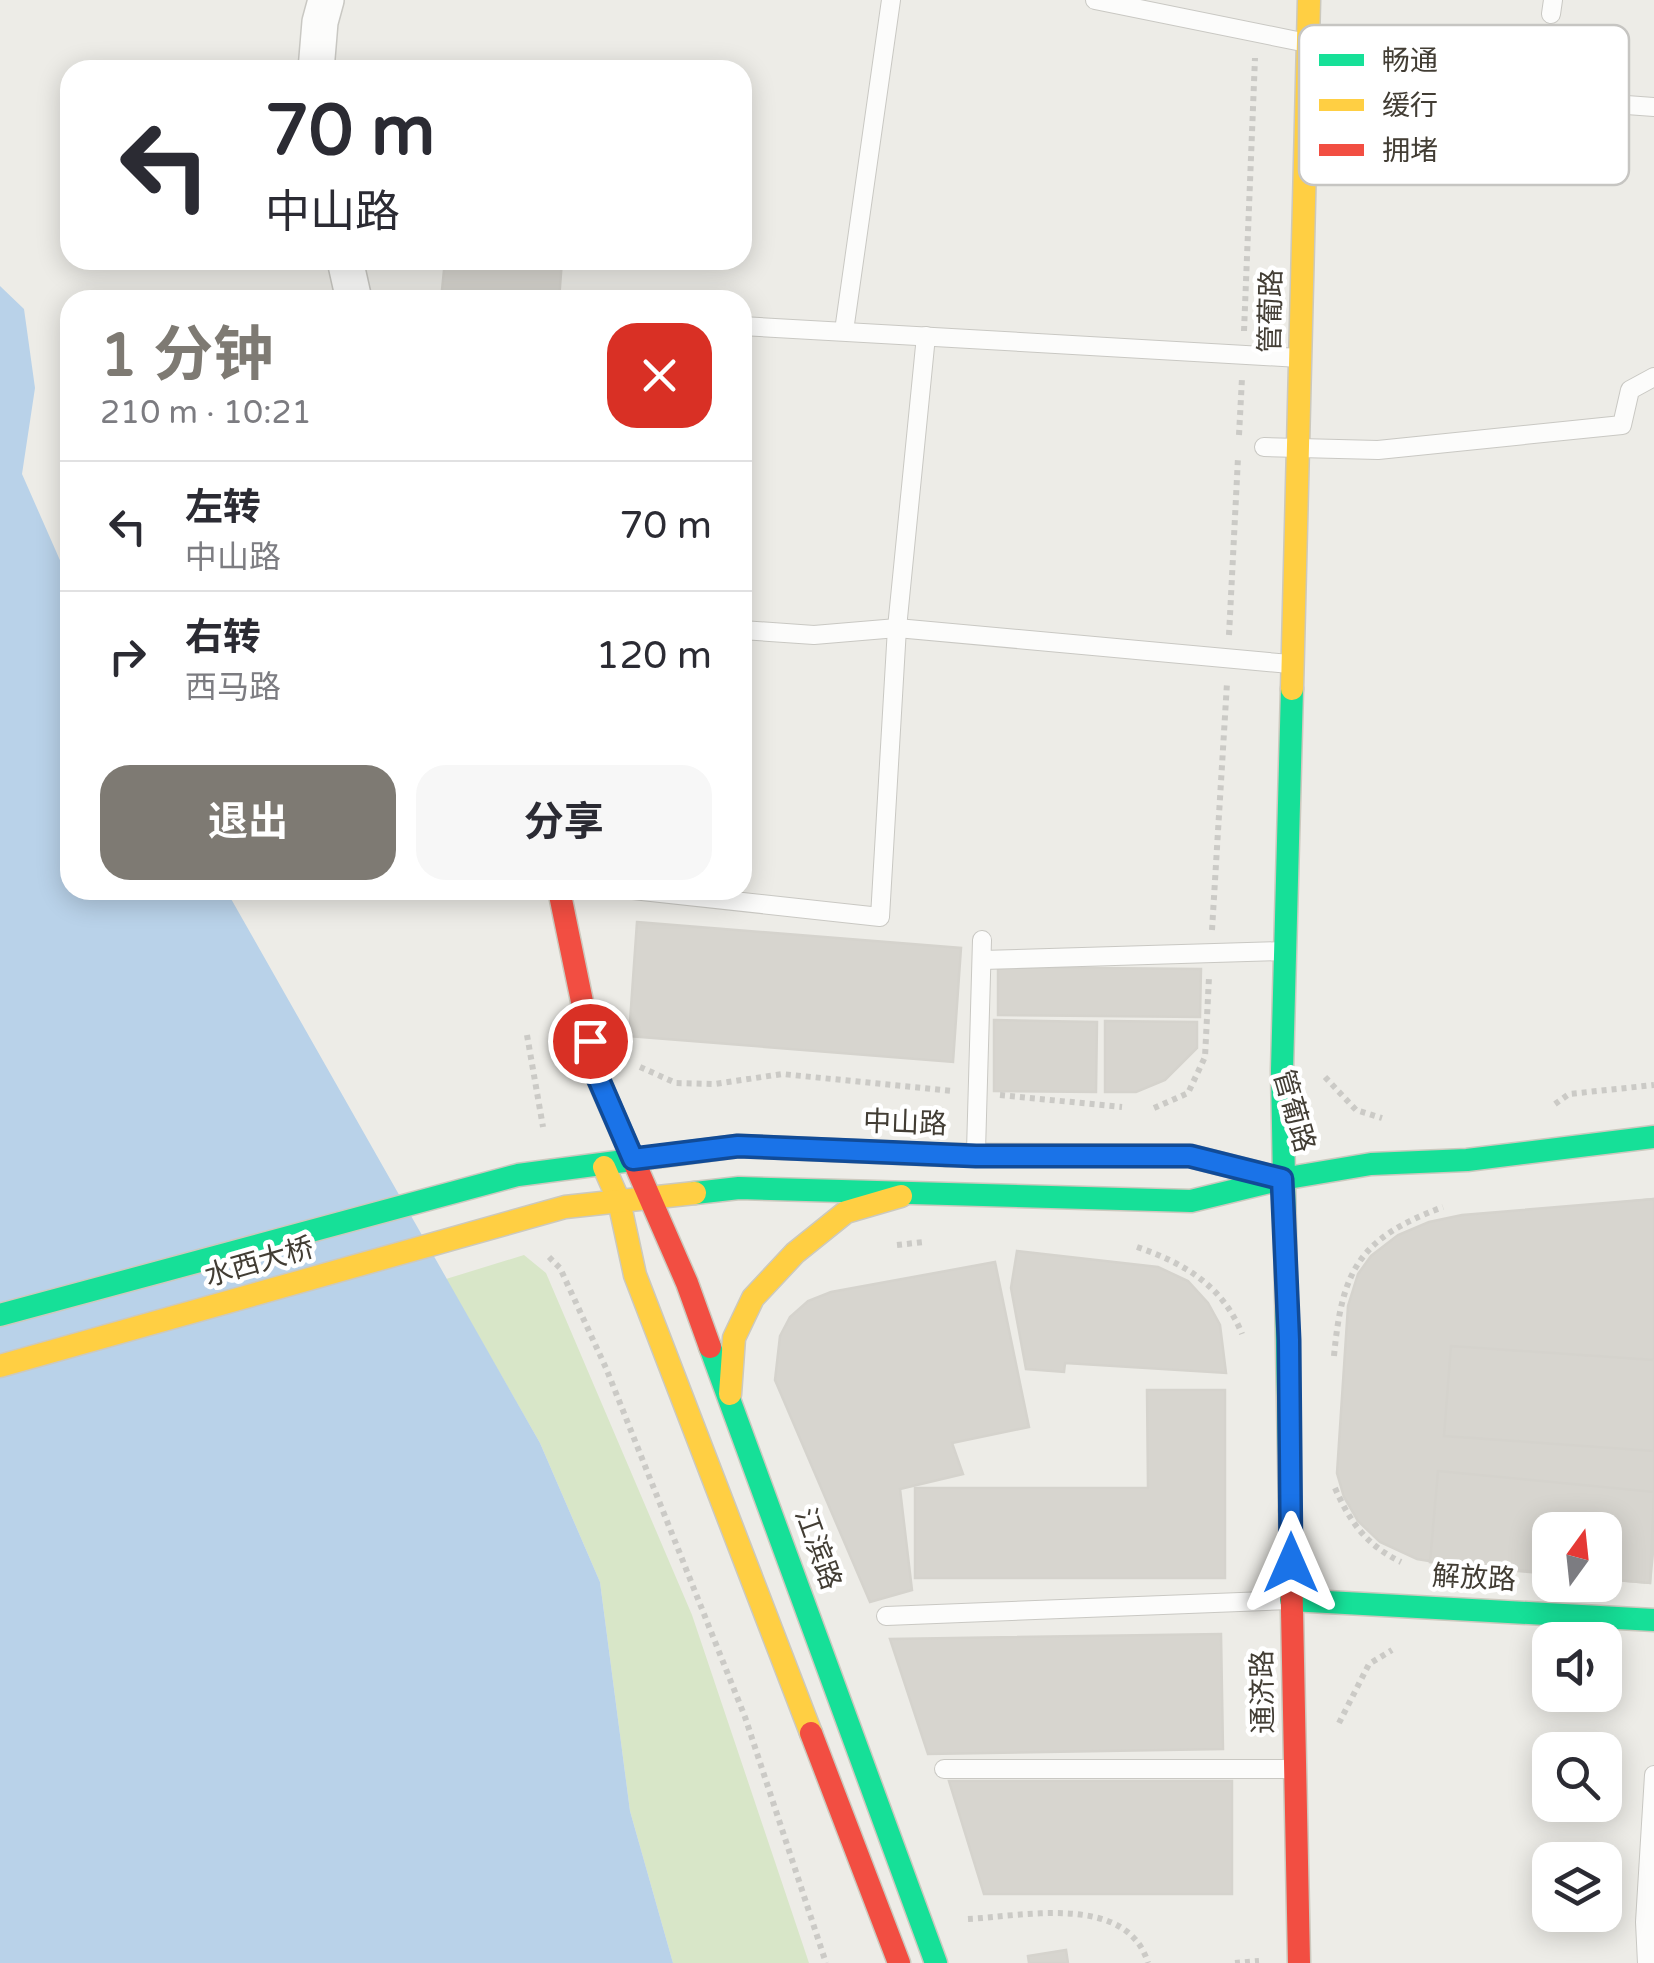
<!DOCTYPE html>
<html lang="zh">
<head>
<meta charset="utf-8">
<style>
	:root { --surface:#fff; --page:#f7f7f7; --text:#2b2b33; --muted:#7c7c81; --line:#e1e1e2; --accent:#7e7a73 }
	body { margin:0; font-family:"Varela Round","Noto Sans SC",sans-serif; background:var(--page); color:var(--text); height:100vh; display:flex; flex-direction:column; font-size:38px; white-space:nowrap }
	* { box-sizing:border-box; margin:0 }
	p { font-size:32px; color:var(--muted) }
	.icon { flex:none; width:55px; height:55px; fill:none; stroke:currentColor; stroke-width:2; stroke-linecap:round; stroke-linejoin:round }
	.map { position:relative; flex:1; overflow:hidden }
	.drawer { position:absolute; left:60px; top:290px; width:692px; height:610px; display:flex; flex-direction:column; background:var(--surface); border-radius:30px; box-shadow:0 5px 25px #0003 }
	.drawer>* { flex:none }
	.banner { position:absolute; left:60px; top:60px; width:692px; height:210px; border-radius:30px; box-shadow:0 5px 25px #0003; background:#fff; color:var(--text); overflow:hidden }
	.needle { width:65px; rotate:15deg }
	.buttons { position:absolute; left:1532px; top:1512px; display:grid; gap:20px }
	.buttons a { display:grid; place-items:center; width:90px; height:90px; border-radius:20px; background:var(--surface); box-shadow:0 5px 25px #0003; font-size:50px }
	.pin { position:absolute; display:grid; place-items:center; width:85px; height:85px; color:#fff; margin:-42px; border:5px solid #fff; border-radius:50%; box-shadow:0 2px 10px #0007 }
	.me { position:absolute; width:110px; margin:-55px; rotate:0deg; stroke-linejoin:round; filter:drop-shadow(0 0 8px #0008) }
	.turn { display:flex; align-items:center; gap:35px; height:210px; padding:0 40px; font-size:45px }
	.turn .icon { width:130px; height:130px; stroke-width:2.5 }
	.turn b { display:block; font-size:70px; line-height:85px }
	.round { display:grid; place-items:center; flex:none; width:105px; height:105px; border-radius:30px; background:var(--page) }
	.head { display:flex; align-items:center; justify-content:space-between; height:170px; padding:0 40px }
	h1 { font-size:60px; font-weight:700; line-height:75px; color:var(--accent) }
	.action { display:flex; gap:20px; margin-top:auto; padding:20px 40px }
	.action a { flex:1; height:115px; border-radius:30px; background:var(--accent); color:#fff; font-size:40px; font-weight:700; line-height:115px; text-align:center }
	.action a+a { background:var(--page); color:var(--text) }
	ul { padding:0; list-style:none }
	li { display:flex; align-items:center; gap:30px; height:130px; padding:0 40px; border-top:2px solid var(--line) }
	li div { flex:1 }
	li b { display:block; font-size:38px }
	li em { font-style:normal }
	.map>svg:first-child { display:block }
	.green { fill:#d8e6c8 }
	.water { fill:#b9d2e9 }
	.building { fill:#d7d5cf; stroke:#d5d3cd; stroke-width:2.5 }
	.lines { fill:none; stroke-linecap:round; stroke-linejoin:round }
	.lane-casing { stroke:#c9c8c3; stroke-width:20 }
	.street-casing { stroke:#c9c8c3; stroke-width:38 }
	.fast-casing { stroke:#ccc9be; stroke-width:25 }
	.slow-casing { stroke:#ccc9be; stroke-width:25 }
	.jam-casing { stroke:#ccc9be; stroke-width:25 }
	.path { stroke:#cbcac6; stroke-width:6; stroke-dasharray:5 5; stroke-linecap:butt }
	.lane { stroke:#fcfcfb; stroke-width:18 }
	.street { stroke:#fcfcfb; stroke-width:35 }
	.fast { stroke:#16e098; stroke-width:22 }
	.slow { stroke:#ffcf43; stroke-width:22 }
	.jam { stroke:#f24e42; stroke-width:22 }
	.route-casing { stroke:#114b97; stroke-width:25 }
	.route { stroke:#1a73e8; stroke-width:18 }
	.labels { text-anchor:middle; dominant-baseline:central; stroke-width:9; stroke-linejoin:round; paint-order:stroke }
	.street-label { font-size:28px; fill:#423d34; stroke:#fff }
	.key { fill:#fff; stroke:#c6c5c2; stroke-width:2.5 }
	.key-label { font-size:28px; fill:#423d34 }
</style>
</head>
<body>
<div class="map">
<svg width="1654" height="1963" viewBox="0 0 1654 1963">
	<rect width="100%" height="100%" fill="#edece7"/>
	<polygon class="green" points="524,1255 546,1273 692,1615 809,1963 673,1963 630,1811 600,1582 540,1443 446,1279"/>
	<polygon class="water" points="0,286 24,309 35,388 22,474 70,583 70,890 226,890 540,1443 600,1582 630,1811 673,1963 0,1963"/>
	<g class="building">
		<polygon points="445,260 562,260 559,300 441,300"/>
		<polygon points="637,922 961,948 953,1062 629,1036"/>
		<polygon points="998,967 1201,969 1200,1017 998,1015"/>
		<polygon points="994,1020 1097,1022 1096,1092 994,1091"/>
		<polygon points="1105,1021 1197,1022 1197,1048 1165,1080 1136,1092 1105,1092"/>
		<polygon points="1654,1199 1654,1301 1454,1323 1443,1221"/>
		<polygon points="1654,1199 1654,1542 1650,1583 1605,1579 1605,1530 1550,1530 1550,1574 1453,1565 1417,1559 1380,1542 1358,1521 1344,1497 1337,1473 1348,1306 1358,1274 1371,1256 1398,1235 1429,1222 1462,1215"/>
		<polygon points="1017,1251 1158,1267 1188,1281 1208,1303 1220,1325 1226,1373 1065,1363 1064,1372 1026,1369 1011,1288"/>
		<polygon points="995,1262 1029,1427 952,1443 963,1474 900,1489 912,1590 870,1602 775,1380 780,1336 790,1317 808,1301 831,1292"/>
		<polygon points="1451,1346 1654,1360 1654,1451 1444,1436"/>
		<polygon points="1147,1390 1225,1390 1225,1578 915,1578 915,1488 1148,1488"/>
		<polygon points="1438,1471 1654,1492 1650,1583 1605,1579 1605,1530 1550,1530 1550,1573 1430,1562"/>
		<polygon points="1221,1634 1223,1749 928,1754 890,1639"/>
		<polygon points="949,1781 1232,1781 1232,1894 984,1894"/>
		<polygon points="1066,1950 1068,1963 1029,1963 1028,1956"/>
	</g>
	<g class="lines">
		<g class="lane-casing">
			<g id="lane">
				<polyline points="1095,0 1307,43"/>
				<polyline points="1551,14 1553,0"/>
				<polyline points="1559,100 1654,107"/>
				<polyline points="742,326 1299,358"/>
				<polyline points="844,331 891,0"/>
				<polyline points="1264,447 1378,450 1622,425 1630,390 1654,377"/>
				<polyline points="742,630 814,635 897,628 1290,664"/>
				<polyline points="633,890 880,917 897,628 926,336"/>
				<polyline points="982,960 1284,951"/>
				<polyline points="976,1151 982,940"/>
				<polyline points="886,1616 1290,1600"/>
				<polyline points="944,1769 1294,1769"/>
				<polyline points="1647,1963 1645,1922 1654,1775"/>
			</g>
		</g>
		<g class="street-casing">
			<g id="street">
				<polyline points="316,70 320,22 326,0"/>
				<polyline points="345,260 354,300"/>
			</g>
		</g>
		<g class="fast-casing">
			<g id="fast">
				<polyline points="1282,1179 1371,1164 1467,1160 1654,1137"/>
				<polyline points="695,1193 739,1188 1191,1201 1282,1179"/>
				<polyline points="0,1315 518,1175 738,1146 946,1155"/>
				<polyline points="710,1347 936,1963"/>
				<polyline points="1290,1510 1282,1070 1292,689"/>
				<polyline points="1291,1600 1654,1620"/>
			</g>
		</g>
		<g class="slow-casing">
			<g id="slow">
				<polyline points="1292,689 1309,0"/>
				<polyline points="604,1167 619,1201 635,1275 811,1733"/>
				<polyline points="0,1366 565,1207 695,1193"/>
				<polyline points="730,1394 734,1338 753,1298 795,1253 846,1212 901,1196"/>
			</g>
		</g>
		<g class="jam-casing">
			<g id="jam">
				<polyline points="559,890 598,1079 687,1283 710,1347"/>
				<polyline points="946,1155 1190,1156 1274,1177"/>
				<polyline points="1290,1510 1299,1963"/>
				<polyline points="811,1733 899,1963"/>
			</g>
		</g>
		<g class="path">
			<polyline points="1244,331 1255,58"/>
			<polyline points="1239,435 1242,378"/>
			<polyline points="1229,635 1238,458"/>
			<polyline points="1212,930 1227,683"/>
			<polyline points="527,1035 543,1127"/>
			<polyline points="640,1067 676,1083 715,1084 782,1074 952,1091"/>
			<polyline points="1325,1077 1356,1110 1382,1118"/>
			<polyline points="1000,1095 1122,1107"/>
			<polyline points="1555,1104 1569,1094 1654,1085"/>
			<polyline points="1154,1108 1188,1093 1205,1057 1209,977"/>
			<polyline points="897,1245 924,1242"/>
			<path d="M1137,1247C1184,1263 1223,1286 1242,1334"/>
			<polyline points="549,1257 560,1268 606,1368 745,1717 826,1963"/>
			<path d="M1334,1356C1342,1270 1359,1238 1443,1207"/>
			<path d="M1335,1488C1350,1522 1366,1545 1401,1562"/>
			<polyline points="1339,1723 1369,1664 1392,1650"/>
			<path d="M968,1919C1024,1916 1127,1893 1148,1963"/>
			<polyline points="1235,1963 1259,1961"/>
		</g>
		<use href="#lane" class="lane"/>
		<use href="#street" class="street"/>
		<use href="#fast" class="fast"/>
		<use href="#slow" class="slow"/>
		<use href="#jam" class="jam"/>
	</g>
	<g class="lines">
		<g class="route-casing">
			<polyline id="route" points="590,1041 598,1078 633,1159 738,1146 976,1156 1190,1156 1282,1179 1289,1340 1291,1563"/>
		</g>
		<use href="#route" class="route"/>
	</g>
	<g class="labels">
		<g class="street-label">
			<text transform="translate(1271 311) rotate(-89)">管葡路</text>
			<text transform="translate(1294 1111) rotate(74)">管葡路</text>
			<text transform="translate(905 1123) rotate(2)">中山路</text>
			<text transform="translate(259 1262) rotate(-16)">水西大桥</text>
			<text transform="translate(818 1549) rotate(70)">江滨路</text>
			<text transform="translate(1474 1578) rotate(3)">解放路</text>
			<text transform="translate(1263 1692) rotate(-91)">通济路</text>
		</g>
	</g>
	<rect x="1299" y="25" width="330" height="160" rx="15" class="key"/>
	<rect x="1319" y="54" width="45" height="12" fill="#16e098"/>
	<rect x="1319" y="99" width="45" height="12" fill="#ffcf43"/>
	<rect x="1319" y="144" width="45" height="12" fill="#f24e42"/>
	<g class="key-label">
		<text x="1382" y="70">畅通</text>
		<text x="1382" y="115">缓行</text>
		<text x="1382" y="160">拥堵</text>
	</g>
</svg>
<div class="buttons">
<a><svg class="needle" viewBox="-14 -14 28 28"><path d="M0-13l5 13h-10z" fill="#e53935"/><path d="M0 13l5-13h-10z" fill="#7c7c81"/></svg></a>
<a><svg class="icon" aria-label="sound" viewBox="0 0 24 24"><path d="M4 9h4l5-4v14l-5-4H4zM17 9q2 3 0 6"/></svg></a>
<a><svg class="icon" aria-label="search" viewBox="0 0 24 24"><circle cx="10" cy="10" r="6"/><path d="M15 15l6 6"/></svg></a>
<a><svg class="icon" aria-label="layers" viewBox="0 0 24 24"><path d="M12 4l9 5-9 5-9-5zM3 14l9 5 9-5"/></svg></a>
</div>
<div class="pin" style="left:590px;top:1041px;background:#d93025"><svg class="icon" aria-label="arrive" viewBox="0 0 24 24"><path d="M6 21V4h12l-3 4 3 4H6"/></svg></div>
<svg class="me" style="left:1291px;top:1563px" viewBox="-20 -20 40 40"><path d="M0-17L14 15 0 8-14 15z" fill="#1a73e8" stroke="#fff" stroke-width="4"/></svg>
<div class="banner">
<div class="turn"><svg class="icon" aria-label="left" viewBox="0 0 24 24"><path d="M17 20v-9H6M10 6l-5 5 5 5"/></svg><div><b>70 m</b>中山路</div></div>
</div>
<section class="drawer">
<div class="head"><div><h1>1 分钟</h1><p>210 m · 10:21</p></div><a class="round" style="background:#d93025;color:#fff"><svg class="icon" aria-label="close" viewBox="0 0 24 24"><path d="M6 6l12 12M18 6L6 18"/></svg></a></div>
<ul>
<li><svg class="icon" aria-label="left" viewBox="0 0 24 24"><path d="M17 20v-9H6M10 6l-5 5 5 5"/></svg><div><b>左转</b><p>中山路</p></div><em>70 m</em></li>
<li><svg class="icon" aria-label="right" viewBox="0 0 24 24"><path d="M7 20v-9h11M14 6l5 5-5 5"/></svg><div><b>右转</b><p>西马路</p></div><em>120 m</em></li>
</ul>
<div class="action"><a>退出</a><a>分享</a></div>
</section>
</div>
</body>
</html>
